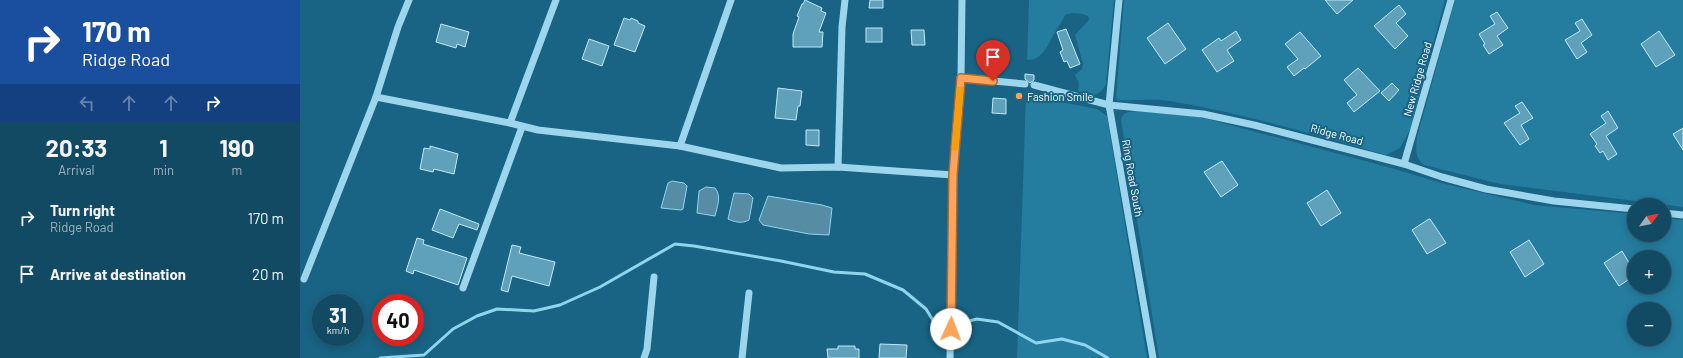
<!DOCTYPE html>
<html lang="en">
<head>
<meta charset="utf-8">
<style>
	:root { --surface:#134a63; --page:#1c5169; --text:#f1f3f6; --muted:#9db3be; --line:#326278 }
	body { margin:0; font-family:Barlow,sans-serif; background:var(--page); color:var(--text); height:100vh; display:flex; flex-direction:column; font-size:15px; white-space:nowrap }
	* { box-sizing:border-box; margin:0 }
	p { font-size:13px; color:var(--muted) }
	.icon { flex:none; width:22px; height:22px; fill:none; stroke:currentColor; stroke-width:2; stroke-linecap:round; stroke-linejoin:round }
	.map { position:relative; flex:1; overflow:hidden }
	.details { display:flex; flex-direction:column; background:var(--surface); width:300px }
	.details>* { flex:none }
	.banner { background:#1a4fa0; color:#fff; overflow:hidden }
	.needle { width:26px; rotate:57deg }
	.tools { position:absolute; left:1327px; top:198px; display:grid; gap:8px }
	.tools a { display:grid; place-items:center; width:44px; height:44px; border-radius:50%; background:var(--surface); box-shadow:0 2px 10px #0003,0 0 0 1px var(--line); font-size:20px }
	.speed { position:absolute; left:12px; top:294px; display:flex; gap:8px; font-size:20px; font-weight:700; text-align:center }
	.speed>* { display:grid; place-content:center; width:52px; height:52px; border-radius:50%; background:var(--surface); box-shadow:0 2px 10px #0003,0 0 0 1px var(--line); line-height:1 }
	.speed small { font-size:10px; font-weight:400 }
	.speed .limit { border:6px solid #d22; background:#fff; color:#111 }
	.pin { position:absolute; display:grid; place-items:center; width:34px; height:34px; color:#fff; margin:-41px -17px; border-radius:50% 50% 50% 0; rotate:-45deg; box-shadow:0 0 4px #0007 }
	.pin .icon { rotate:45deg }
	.me { position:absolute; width:44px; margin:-22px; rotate:2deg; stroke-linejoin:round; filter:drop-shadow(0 0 3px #0008) }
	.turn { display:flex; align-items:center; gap:14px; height:84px; padding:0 16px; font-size:18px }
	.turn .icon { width:52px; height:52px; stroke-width:2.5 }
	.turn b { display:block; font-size:28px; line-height:34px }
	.lanes { display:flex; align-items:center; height:38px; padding:0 16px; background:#0003; justify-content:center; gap:20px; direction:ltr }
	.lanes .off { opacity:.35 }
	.eta { display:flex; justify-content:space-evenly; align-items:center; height:68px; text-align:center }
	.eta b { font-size:24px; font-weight:700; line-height:28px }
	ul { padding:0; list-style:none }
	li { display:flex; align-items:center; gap:12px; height:56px; padding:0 16px }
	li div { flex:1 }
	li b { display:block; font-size:15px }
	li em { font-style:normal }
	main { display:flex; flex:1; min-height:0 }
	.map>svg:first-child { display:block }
	.green { fill:#247c9f; fill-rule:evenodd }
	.water { fill:#568da4; stroke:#90d5ee }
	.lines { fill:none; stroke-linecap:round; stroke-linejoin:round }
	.stream { stroke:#90d5ee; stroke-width:3 }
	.building { fill:#5fa0ba; stroke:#c2e9f9 }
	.minor { stroke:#9dd6ec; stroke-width:7 }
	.route-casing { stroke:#a66a39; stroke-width:10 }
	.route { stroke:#ffa358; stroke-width:7 }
	.slow { stroke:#f59e0b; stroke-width:7 }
	.poi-dot { fill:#ffa358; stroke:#196384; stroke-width:1.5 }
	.labels { text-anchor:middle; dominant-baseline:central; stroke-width:4; stroke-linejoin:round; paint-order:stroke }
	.street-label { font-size:11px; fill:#fff; stroke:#196384 }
	.poi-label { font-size:11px; fill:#fff; stroke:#196384; text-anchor:start }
</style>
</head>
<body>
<main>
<section class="details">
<div class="banner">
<div class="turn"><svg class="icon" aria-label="right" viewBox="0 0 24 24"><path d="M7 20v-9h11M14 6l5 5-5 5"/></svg><div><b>170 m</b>Ridge Road</div></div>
<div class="lanes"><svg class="icon off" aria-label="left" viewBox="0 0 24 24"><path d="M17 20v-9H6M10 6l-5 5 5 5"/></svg><svg class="icon off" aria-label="ahead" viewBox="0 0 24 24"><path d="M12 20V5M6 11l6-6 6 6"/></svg><svg class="icon off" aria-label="ahead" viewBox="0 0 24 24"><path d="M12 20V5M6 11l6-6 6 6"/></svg><svg class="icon" aria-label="right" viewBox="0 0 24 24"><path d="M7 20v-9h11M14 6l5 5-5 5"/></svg></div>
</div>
<div class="eta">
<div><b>20:33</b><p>Arrival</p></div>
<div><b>1</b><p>min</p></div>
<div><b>190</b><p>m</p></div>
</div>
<ul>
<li><svg class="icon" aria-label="right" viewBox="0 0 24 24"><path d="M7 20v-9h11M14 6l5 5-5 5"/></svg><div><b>Turn right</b><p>Ridge Road</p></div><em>170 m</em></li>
<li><svg class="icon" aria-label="arrive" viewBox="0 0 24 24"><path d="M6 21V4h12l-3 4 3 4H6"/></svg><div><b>Arrive at destination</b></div><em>20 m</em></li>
</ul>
</section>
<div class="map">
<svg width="1383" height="358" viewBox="0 0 1383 358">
	<rect width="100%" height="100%" fill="#196384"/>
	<g class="green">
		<path d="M729,0H814L806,83C804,90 800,93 792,96L778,91L779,83L775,75L782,69L783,64L775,35L789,20L788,16C782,13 771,12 765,15C762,22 758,27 754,34C747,46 743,60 727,60Z"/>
		<path d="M824,0H1145L1110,130L1100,148L1086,155C1015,135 942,113 870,101C852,98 835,101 818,100L816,98Z"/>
		<path d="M1155,0H1383V207L1200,184L1124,165C1114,158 1116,147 1117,137Z"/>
		<polygon points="726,95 797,109 807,116 847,358 717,358"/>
		<path d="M838,111L900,117L1088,167L1145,184L1234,205L1334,214V235H1364V218L1383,220V358H859L821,120C823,111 829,112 838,111ZM1334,257H1364V287H1334ZM1334,309H1364V339H1334Z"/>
	</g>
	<g class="water">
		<polygon points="372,181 384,183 387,186 383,209 381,210 361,208 368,183"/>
		<path d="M406,187L415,188C422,196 417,207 415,216L397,213L399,191Z"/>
		<path d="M434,193L449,194L453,198L449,220C442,224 434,222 428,219Z"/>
		<polygon points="468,196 522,205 532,208 529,235 509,234 463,225 459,220"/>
	</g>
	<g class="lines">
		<g class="stream">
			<polyline points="661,323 677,319 698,322 736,343 762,339 785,345 808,358"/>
			<polyline points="80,358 124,355 153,329 177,316 197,309 234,311 260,305 300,287 375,244 394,246 481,261 534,272 565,274 603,290 626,309 634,322 644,325"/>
		</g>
	</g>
	<g class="building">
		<polygon points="505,0 522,8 521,11 526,13 519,32 523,32 522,47 493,47 493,34 499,17 497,16 502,4 503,4"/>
		<polygon points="570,0 583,0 583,8 569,8"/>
		<polygon points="1025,0 1053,0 1037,14"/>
		<polygon points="1099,5 1106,14 1096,23 1108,36 1095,49 1074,26"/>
		<polygon points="1197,12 1208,28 1197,36 1203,45 1189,54 1183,45 1185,44 1179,34 1195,24 1190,16"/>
		<polygon points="324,18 330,20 331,18 338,21 338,23 345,26 335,52 314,45"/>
		<polygon points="1282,19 1292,35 1281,43 1287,52 1277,59 1265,40 1280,31 1275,23"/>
		<polygon points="868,23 886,49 865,64 847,38"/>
		<polygon points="141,24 169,32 165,47 157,44 156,48 136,42"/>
		<rect x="566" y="28" width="16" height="14"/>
		<polygon points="766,29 780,64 770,68 767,61 764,62 760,52 763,50 757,32"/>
		<polygon points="611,30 624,30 625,45 612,45"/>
		<polygon points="936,31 941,40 927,50 934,61 917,72 902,50 919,38 921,41"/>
		<polygon points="1359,31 1375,55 1356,67 1341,44"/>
		<polygon points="1000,32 1021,56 1005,69 1004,68 994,76 987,67 998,59 985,44"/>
		<polygon points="289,39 309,46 302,66 282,59"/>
		<polygon points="1058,68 1080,91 1054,112 1047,103 1057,95 1044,80"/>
		<polygon points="725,74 734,75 734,80 730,83 725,79"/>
		<polygon points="1092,83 1099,90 1089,101 1081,93"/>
		<polygon points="478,88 502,91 500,106 498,106 496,120 475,118"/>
		<polygon points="693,98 706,99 706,114 692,113"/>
		<polygon points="1222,102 1233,118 1221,125 1229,139 1220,145 1204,123 1220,113 1215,106"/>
		<polygon points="1308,111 1318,128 1306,136 1317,154 1308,160 1303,151 1300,153 1295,146 1297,144 1290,134 1306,123 1301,116"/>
		<polygon points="1383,128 1383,150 1373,134"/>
		<polygon points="506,130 519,130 519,146 506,145"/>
		<polygon points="130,146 158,154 154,174 134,169 133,172 120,169 124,148 130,149"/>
		<polygon points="922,161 938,185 921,197 904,172"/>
		<polygon points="1027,190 1041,213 1021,226 1007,203"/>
		<polygon points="140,209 179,224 177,230 159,224 153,238 132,230"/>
		<polygon points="1129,219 1130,219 1146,243 1127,254 1112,230"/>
		<polygon points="117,238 124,240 123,244 167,258 158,285 114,270 113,274 106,271"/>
		<polygon points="1229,240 1244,264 1225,277 1210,252"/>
		<polygon points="212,245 221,247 219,253 255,262 249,286 212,276 208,292 201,290"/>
		<polygon points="1322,251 1334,271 1334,276 1319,286 1304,263"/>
		<polygon points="580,344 607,345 606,358 579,358"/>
		<polygon points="538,346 555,346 555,349 559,349 559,358 528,358 527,349 538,349"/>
	</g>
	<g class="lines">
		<g class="minor">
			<polyline points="819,0 809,105 853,358"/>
			<polyline points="661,78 725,84"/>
			<polyline points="734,85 809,105 903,114 954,125 1104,164 1142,177 1186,189 1254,201 1334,209"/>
			<polyline points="76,97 210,123 238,130 380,146 481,168 538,167 653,175"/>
			<polyline points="210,123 256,0"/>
			<polyline points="380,146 431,0"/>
			<polyline points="1104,164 1151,0"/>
			<polyline points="538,167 542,27 545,0"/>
			<polyline points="1364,213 1383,215"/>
			<polyline points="4,279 76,97 98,27 109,0"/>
			<polyline points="163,288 222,127"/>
			<polyline points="344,358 347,349 354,277"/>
			<polyline points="442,358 449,293"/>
			<polyline points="650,358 653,175 661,78 662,0"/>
		</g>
	</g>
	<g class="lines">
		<g class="route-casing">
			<polyline id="route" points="651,329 653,175 661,78 693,81"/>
		</g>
		<use href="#route" class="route"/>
		<polyline class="slow" points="655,147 660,90"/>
	</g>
	<circle class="poi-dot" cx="719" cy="96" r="4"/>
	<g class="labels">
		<g class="street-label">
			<text transform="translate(1117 79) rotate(-74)">New Ridge Road</text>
			<text transform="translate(1037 134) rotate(15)">Ridge Road</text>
			<text transform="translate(833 178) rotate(80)">Ring Road South</text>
		</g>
		<g class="poi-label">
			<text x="727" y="96">Fashion Smile</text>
		</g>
	</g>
</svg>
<div class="tools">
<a><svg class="needle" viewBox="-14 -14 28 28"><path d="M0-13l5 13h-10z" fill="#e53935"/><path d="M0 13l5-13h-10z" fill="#9db3be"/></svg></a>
<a>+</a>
<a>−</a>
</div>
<div class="speed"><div>31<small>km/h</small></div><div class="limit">40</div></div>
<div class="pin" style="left:693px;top:81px;background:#d93025"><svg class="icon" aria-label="arrive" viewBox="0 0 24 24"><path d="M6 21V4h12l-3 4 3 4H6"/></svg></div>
<svg class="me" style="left:651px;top:329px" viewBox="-20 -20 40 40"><circle r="19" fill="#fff"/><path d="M0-13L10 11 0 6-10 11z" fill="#ffa358"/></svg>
</div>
</main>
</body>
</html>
